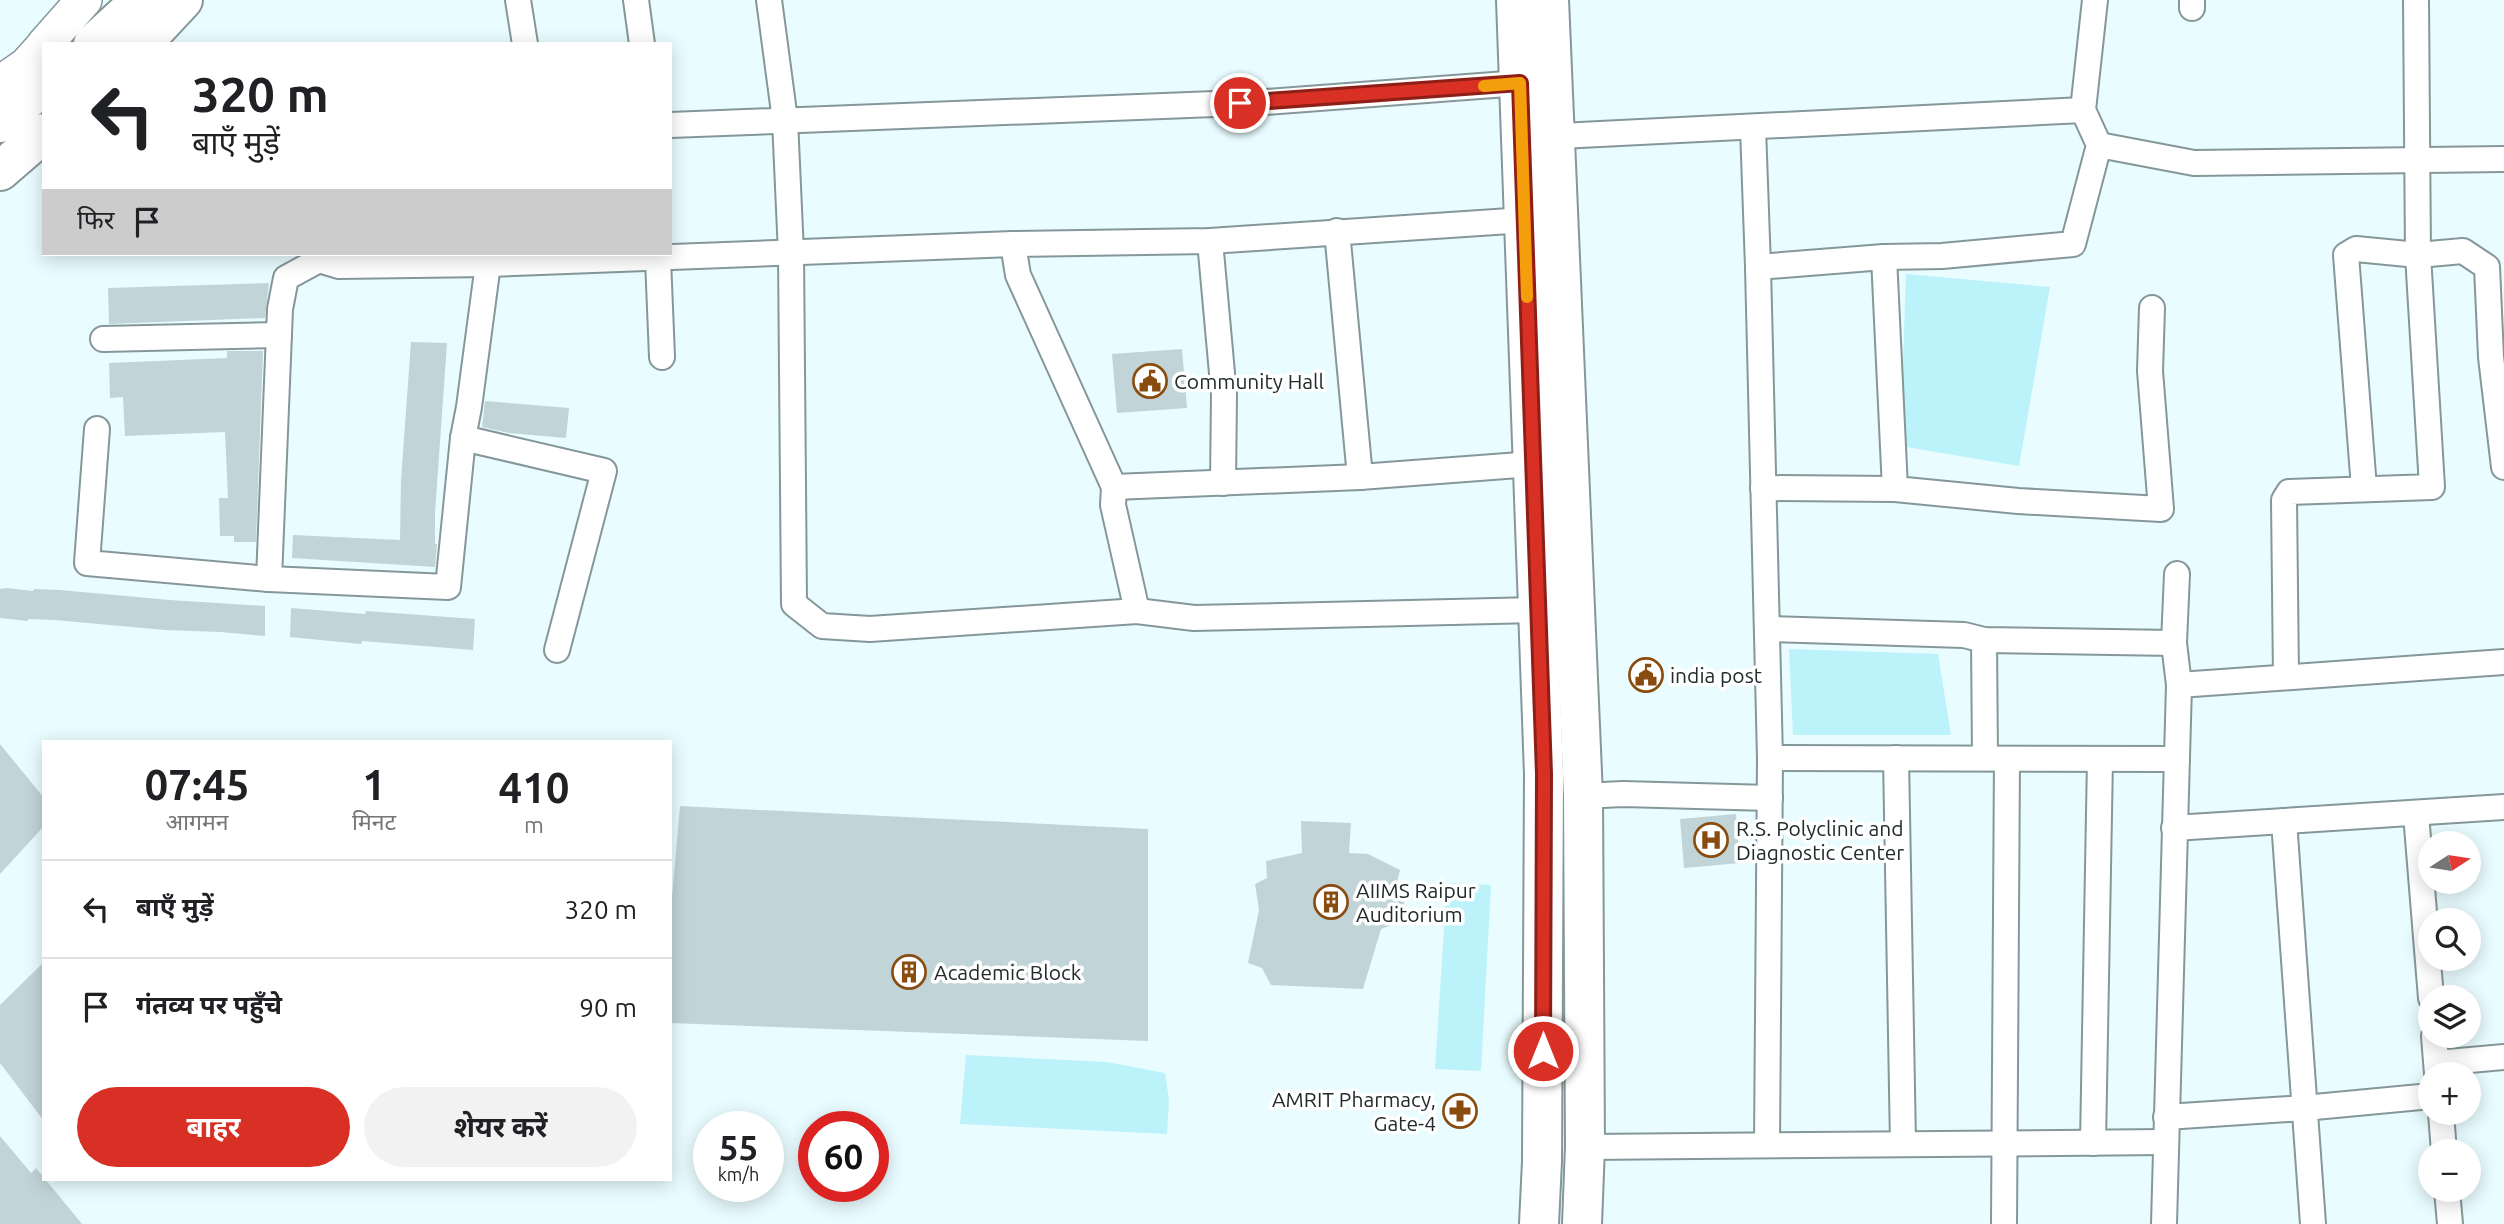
<!DOCTYPE html>
<html lang="hi">
<head>
<meta charset="utf-8">
<style>
	:root { --surface:#fff; --page:#f2f2f2; --text:#202124; --muted:#757577; --line:#e0e0e0; --accent:#d93025 }
	body { margin:0; font-family:Ubuntu,"Noto Sans Devanagari",sans-serif; background:var(--page); color:var(--text); height:100vh; display:flex; flex-direction:column; font-size:26px; white-space:nowrap }
	* { box-sizing:border-box; margin:0 }
	p { font-size:23px; color:var(--muted) }
	.icon { flex:none; width:38px; height:38px; fill:none; stroke:currentColor; stroke-width:2; stroke-linecap:round; stroke-linejoin:round }
	.map { position:relative; flex:1; overflow:hidden }
	.sheet { position:absolute; left:42px; top:740px; width:630px; height:441px; display:flex; flex-direction:column; background:var(--surface); border-radius:0px; box-shadow:0 4px 18px #0003 }
	.sheet>* { flex:none }
	.top-card { position:absolute; left:42px; top:42px; width:630px; height:214px; border-radius:0px; box-shadow:0 4px 18px #0003; background:#fff; color:var(--text); overflow:hidden }
	.needle { width:46px; rotate:78deg }
	.tools { position:absolute; left:2418px; top:831px; display:grid; gap:14px }
	.tools a { display:grid; place-items:center; width:63px; height:63px; border-radius:50%; background:var(--surface); box-shadow:0 4px 18px #0003; font-size:35px }
	.speed { position:absolute; left:693px; top:1111px; display:flex; gap:14px; font-size:35px; font-weight:700; text-align:center }
	.speed>* { display:grid; place-content:center; width:91px; height:91px; border-radius:50%; background:var(--surface); box-shadow:0 4px 18px #0003; line-height:1 }
	.speed small { font-size:18px; font-weight:400 }
	.speed .limit { border:10px solid #d22; background:#fff; color:#111 }
	.pin { position:absolute; display:grid; place-items:center; width:60px; height:60px; color:#fff; margin:-30px; border:4px solid #fff; border-radius:50%; box-shadow:0 2px 7px #0007 }
	.me { position:absolute; width:77px; margin:-38px; rotate:0deg; stroke-linejoin:round; filter:drop-shadow(0 0 5px #0008) }
	.turn { display:flex; align-items:center; gap:24px; height:147px; padding:0 35px; font-size:32px }
	.turn .icon { width:91px; height:91px; stroke-width:2.5 }
	.turn b { display:block; font-size:49px; line-height:60px }
	.then { display:flex; align-items:center; height:66px; padding:0 35px; background:#0003; gap:14px; font-size:26px }
	.eta { display:flex; justify-content:space-evenly; align-items:center; height:119px; text-align:center }
	.eta b { font-size:42px; font-weight:700; line-height:49px }
	.cta { display:flex; gap:14px; margin-top:auto; padding:14px 35px }
	.cta a { flex:1; height:80px; border-radius:42px; background:var(--accent); color:#fff; font-size:28px; font-weight:700; line-height:80px; text-align:center }
	.cta a+a { background:var(--page); color:var(--text) }
	ul { padding:0; list-style:none }
	li { display:flex; align-items:center; gap:21px; height:98px; padding:0 35px; border-top:2px solid var(--line) }
	li div { flex:1 }
	li b { display:block; font-size:26px }
	li em { font-style:normal }
	.map>svg:first-child { display:block }
	.green { fill:#bcf3fb }
	.building { fill:#c1d4d7 }
	.lines { fill:none; stroke-linecap:round; stroke-linejoin:round }
	.street-casing { stroke:#85979a; stroke-width:28 }
	.secondary-casing { stroke:#85979a; stroke-width:38 }
	.primary-casing { stroke:#85979a; stroke-width:42 }
	.highway-casing { stroke:#85979a; stroke-width:42 }
	.street { stroke:#fff; stroke-width:24 }
	.secondary { stroke:#fff; stroke-width:35 }
	.primary { stroke:#fff; stroke-width:38 }
	.highway { stroke:#fff; stroke-width:38 }
	.route-casing { stroke:#8d1f18; stroke-width:18 }
	.route { stroke:#d93025; stroke-width:12 }
	.slow { stroke:#f59e0b; stroke-width:12 }
	.labels { text-anchor:middle; dominant-baseline:central; stroke-width:7; stroke-linejoin:round; paint-order:stroke }
	.poi-label { font-size:21px; fill:#232a2b; stroke:#fff; text-anchor:start }
</style>
</head>
<body>
<div class="map">
<svg width="2504" height="1224" viewBox="0 0 2504 1224">
	<rect width="100%" height="100%" fill="#e9fcff"/>
	<g class="green">
		<polygon points="1906,274 2050,287 2019,466 1900,446"/>
		<polygon points="1789,649 1938,654 1951,735 1793,735"/>
		<polygon points="1447,883 1491,885 1481,1071 1435,1069"/>
		<polygon points="966,1055 1107,1062 1165,1073 1169,1100 1167,1134 960,1124"/>
	</g>
	<g class="building">
		<polygon points="269,283 265,318 109,324 108,288"/>
		<polygon points="411,342 447,343 435,513 435,544 437,544 435,567 292,558 293,535 400,540 401,480"/>
		<polygon points="1182,349 1187,408 1117,413 1112,354"/>
		<polygon points="227,351 263,351 256,542 234,542 234,536 220,536 219,498 228,498 225,432 125,436 123,397 110,398 109,363 227,358"/>
		<polygon points="485,401 569,408 566,438 509,433 482,427"/>
		<polygon points="7,588 33,591 34,589 60,590 170,600 265,606 265,636 221,632 165,630 55,620 28,619 28,621 0,618 0,589"/>
		<polygon points="291,608 365,614 366,611 475,619 473,650 362,641 361,644 290,637"/>
		<polygon points="0,744 44,798 44,826 0,874"/>
		<polygon points="680,806 1148,829 1148,1041 670,1023 670,920"/>
		<polygon points="1736,814 1740,863 1684,868 1680,819"/>
		<polygon points="1301,821 1351,823 1349,853 1368,854 1400,870 1395,889 1407,893 1398,923 1381,929 1363,989 1271,985 1262,968 1248,963 1259,910 1255,884 1267,878 1266,861 1302,853"/>
		<polygon points="44,962 44,1121 0,1063 0,1005"/>
		<polygon points="0,1136 31,1173 36,1168 82,1224 0,1224"/>
	</g>
	<g class="lines">
		<g class="street-casing">
			<g id="street">
				<polyline points="518,0 525,44"/>
				<polyline points="636,0 642,44"/>
				<polyline points="769,0 785,120 791,253 794,604 822,626 870,629 1137,611 1194,618 1539,610"/>
				<polyline points="2192,8 2192,0"/>
				<polyline points="670,125 1266,102 1520,83"/>
				<polyline points="1753,128 1758,267 1884,257 1895,489 2018,501 2161,509 2150,371 2152,308"/>
				<polyline points="1540,137 2083,110"/>
				<polyline points="2099,145 2194,163 2504,159"/>
				<polyline points="1337,231 1360,477"/>
				<polyline points="1210,241 1224,395 1223,483"/>
				<polyline points="1013,244 1018,275 1114,487 1113,505 1137,611"/>
				<polyline points="1884,257 1942,256 2073,244 2099,145 2083,110 2095,0"/>
				<polyline points="658,259 662,357"/>
				<polyline points="1758,267 1770,758 1767,1145"/>
				<polyline points="103,339 279,335"/>
				<polyline points="97,429 87,563 269,579 448,587 463,438 469,407 488,264"/>
				<polyline points="463,438 604,471 557,650"/>
				<polyline points="1114,487 1360,477 1533,464"/>
				<polyline points="1763,488 1895,489"/>
				<polyline points="2364,488 2346,255 2356,249 2418,255 2463,251 2487,267 2491,357 2504,467"/>
				<polyline points="269,579 280,309 286,278 319,260 339,266 488,264 1013,244 1210,241 1525,220"/>
				<polyline points="1767,629 1964,635 1984,640 2174,643"/>
				<polyline points="1984,640 1985,758"/>
				<polyline points="2286,677 2284,500 2289,492 2432,487 2418,255 2416,0"/>
				<polyline points="2179,685 2504,662"/>
				<polyline points="1770,758 2177,759"/>
				<polyline points="1896,758 1903,1144"/>
				<polyline points="1583,796 1623,794 1770,798"/>
				<polyline points="2416,814 2431,998"/>
				<polyline points="2284,821 2313,1224"/>
				<polyline points="2174,828 2504,807"/>
				<polyline points="2434,1036 2437,1074"/>
				<polyline points="2437,1063 2504,1057"/>
				<polyline points="2441,1113 2444,1152"/>
				<polyline points="2166,1117 2304,1108 2431,1096"/>
				<polyline points="2093,1143 2100,759"/>
				<polyline points="1585,1147 2165,1142"/>
				<polyline points="2447,1190 2450,1224"/>
				<polyline points="2004,1224 2007,759"/>
				<polyline points="2164,1224 2179,685 2174,643 2177,574"/>
			</g>
		</g>
		<g class="secondary-casing">
			<g id="secondary">
				<polyline points="45,44 84,0"/>
				<polyline points="0,84 27,65 44,46"/>
			</g>
		</g>
		<g class="primary-casing">
			<g id="primary">
				<polyline points="1516,0 1544,774 1542,1161 1539,1224"/>
				<polyline points="1549,0 1583,796 1585,1147 1582,1224"/>
			</g>
		</g>
		<g class="highway-casing">
			<g id="highway">
				<polyline points="93,44 141,0"/>
				<polyline points="142,44 183,0"/>
				<polyline points="0,123 44,85"/>
				<polyline points="0,171 44,133"/>
			</g>
		</g>
		<use href="#street" class="street"/>
		<use href="#secondary" class="secondary"/>
		<use href="#primary" class="primary"/>
		<use href="#highway" class="highway"/>
	</g>
	<g class="lines">
		<g class="route-casing">
			<polyline id="route" points="1240,103 1520,83 1544,774 1543,1051"/>
		</g>
		<use href="#route" class="route"/>
		<polyline class="slow" points="1484,86 1520,83 1527,297"/>
	</g>
	<defs>
		<g id="civic-ring" transform="scale(1.75)"><circle r="9.5" fill="#fff" stroke="#894b0e" stroke-width="1.5"/><path d="M-.6-6.5H3V-4.5H.6V-3L4-1V1h2V6H-6V1h2V-1L-.6-3ZM-1.2 2.5V6h2.4V2.5Z" fill="#894b0e"/></g>
		<g id="hospital-ring" transform="scale(1.75)"><circle r="9.5" fill="#fff" stroke="#894b0e" stroke-width="1.5"/><path d="M-5-5h3v3.5h4V-5h3V5h-3V1.5h-4V5h-3Z" fill="#894b0e"/></g>
		<g id="building-ring" transform="scale(1.75)"><circle r="9.5" fill="#fff" stroke="#894b0e" stroke-width="1.5"/><path d="M-4-6H4V6H1V3H-1V6H-4ZM-2.5-4.3h1.7v1.8h-1.7ZM.8-4.3h1.7v1.8H.8ZM-2.5-1h1.7V.8h-1.7ZM.8-1h1.7V.8H.8Z" fill="#894b0e"/></g>
		<g id="pharmacy-ring" transform="scale(1.75)"><circle r="9.5" fill="#fff" stroke="#894b0e" stroke-width="1.5"/><path d="M-2-6h4v4h4v4h-4v4h-4v-4h-4v-4h4Z" fill="#894b0e"/></g>
	</defs>
	<g fill-rule="evenodd">
		<use href="#civic-ring" x="1150" y="381"/>
		<use href="#civic-ring" x="1646" y="675"/>
		<use href="#hospital-ring" x="1711" y="840"/>
		<use href="#building-ring" x="1331" y="902"/>
		<use href="#building-ring" x="909" y="972"/>
		<use href="#pharmacy-ring" x="1460" y="1111"/>
	</g>
	<g class="labels">
		<g class="poi-label">
			<text x="1174" y="381">Community Hall</text>
			<text x="1670" y="675">india post</text>
			<text x="1736" y="828">R.S. Polyclinic and<tspan x="1736" dy="24">Diagnostic Center</tspan></text>
			<text x="1356" y="890">AIIMS Raipur<tspan x="1356" dy="24">Auditorium</tspan></text>
			<text x="934" y="972">Academic Block</text>
			<text x="1436" y="1099" text-anchor="end">AMRIT Pharmacy,<tspan x="1436" dy="24">Gate-4</tspan></text>
		</g>
	</g>
</svg>
<div class="tools">
<a><svg class="needle" viewBox="-14 -14 28 28"><path d="M0-13l5 13h-10z" fill="#e53935"/><path d="M0 13l5-13h-10z" fill="#757577"/></svg></a>
<a><svg class="icon" aria-label="search" viewBox="0 0 24 24"><circle cx="10" cy="10" r="6"/><path d="M15 15l6 6"/></svg></a>
<a><svg class="icon" aria-label="layers" viewBox="0 0 24 24"><path d="M12 4l9 5-9 5-9-5zM3 14l9 5 9-5"/></svg></a>
<a>+</a>
<a>−</a>
</div>
<div class="speed"><div>55<small>km/h</small></div><div class="limit">60</div></div>
<div class="pin" style="left:1240px;top:103px;background:#d93025"><svg class="icon" aria-label="arrive" viewBox="0 0 24 24"><path d="M6 21V4h12l-3 4 3 4H6"/></svg></div>
<svg class="me" style="left:1543px;top:1051px" viewBox="-20 -20 40 40"><circle r="17" fill="#d93025" stroke="#fff" stroke-width="3"/><path d="M0-11L8 9 0 5-8 9z" fill="#fff"/></svg>
<div class="top-card">
<div class="turn"><svg class="icon" aria-label="left" viewBox="0 0 24 24"><path d="M17 20v-9H6M10 6l-5 5 5 5"/></svg><div><b>320 m</b>बाएँ मुड़ें</div></div>
<div class="then">फिर<svg class="icon" aria-label="arrive" viewBox="0 0 24 24"><path d="M6 21V4h12l-3 4 3 4H6"/></svg></div>
</div>
<section class="sheet">
<div class="eta">
<div><b>07:45</b><p>आगमन</p></div>
<div><b>1</b><p>मिनट</p></div>
<div><b>410</b><p>m</p></div>
</div>
<ul>
<li><svg class="icon" aria-label="left" viewBox="0 0 24 24"><path d="M17 20v-9H6M10 6l-5 5 5 5"/></svg><div><b>बाएँ मुड़ें</b></div><em>320 m</em></li>
<li><svg class="icon" aria-label="arrive" viewBox="0 0 24 24"><path d="M6 21V4h12l-3 4 3 4H6"/></svg><div><b>गंतव्य पर पहुँचे</b></div><em>90 m</em></li>
</ul>
<div class="cta"><a>बाहर</a><a>शेयर करें</a></div>
</section>
</div>
</body>
</html>
